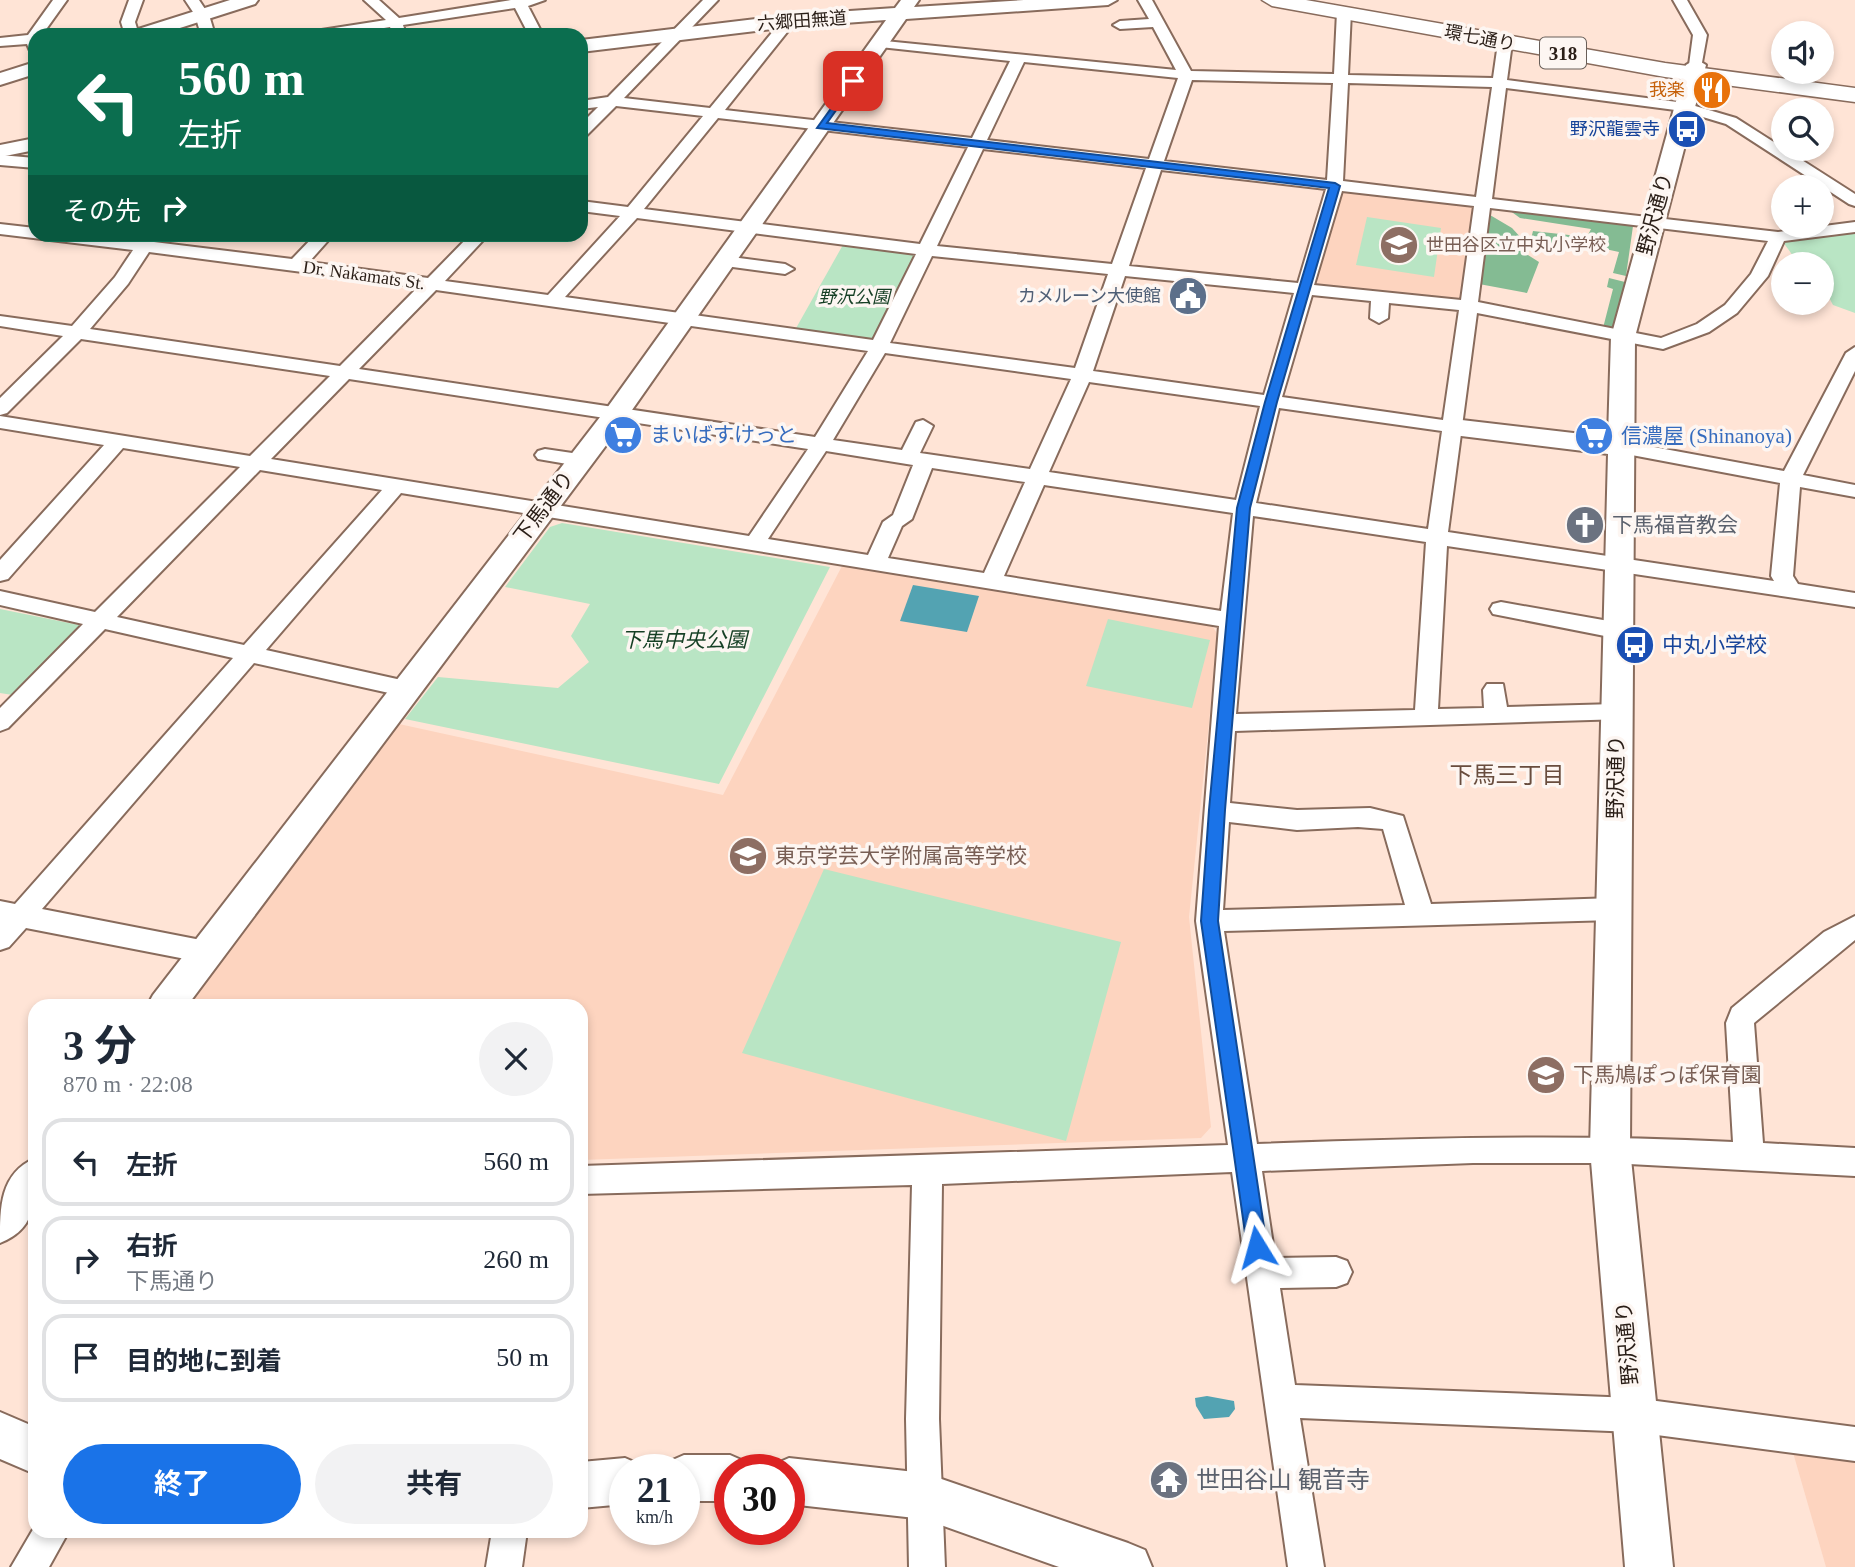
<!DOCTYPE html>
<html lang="ja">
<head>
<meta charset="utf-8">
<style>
	:root { --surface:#fff; --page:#f2f2f3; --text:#1f2937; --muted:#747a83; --line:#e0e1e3; --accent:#1a73e8 }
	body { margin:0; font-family:"Times New Roman","Noto Sans JP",serif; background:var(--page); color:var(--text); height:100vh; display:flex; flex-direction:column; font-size:26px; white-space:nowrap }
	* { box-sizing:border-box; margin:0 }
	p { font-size:23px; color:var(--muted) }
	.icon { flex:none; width:38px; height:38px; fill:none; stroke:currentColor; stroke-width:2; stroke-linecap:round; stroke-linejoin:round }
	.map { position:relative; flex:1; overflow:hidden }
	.drawer { position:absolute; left:28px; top:999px; width:560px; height:539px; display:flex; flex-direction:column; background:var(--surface); border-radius:21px; box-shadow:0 4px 10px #0003 }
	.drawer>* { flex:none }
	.hud { position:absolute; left:28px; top:28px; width:560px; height:214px; border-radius:21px; box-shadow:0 4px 10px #0003; background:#0b6e4f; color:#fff; overflow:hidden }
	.tools { position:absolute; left:1771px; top:21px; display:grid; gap:14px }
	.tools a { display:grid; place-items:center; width:63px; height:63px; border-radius:50%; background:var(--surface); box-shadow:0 4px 10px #0003; font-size:35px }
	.speed { position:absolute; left:609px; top:1454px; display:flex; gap:14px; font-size:35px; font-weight:700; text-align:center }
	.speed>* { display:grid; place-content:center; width:91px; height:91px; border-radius:50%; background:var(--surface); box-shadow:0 4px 10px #0003; line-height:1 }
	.speed small { font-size:18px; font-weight:400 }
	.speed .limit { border:10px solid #d22; background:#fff; color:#111 }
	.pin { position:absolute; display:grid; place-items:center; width:60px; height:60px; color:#fff; margin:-30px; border-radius:14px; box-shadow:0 4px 10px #0006 }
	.me { position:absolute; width:77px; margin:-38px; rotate:352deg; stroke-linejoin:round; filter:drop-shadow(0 0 5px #0008) }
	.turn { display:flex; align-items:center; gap:24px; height:147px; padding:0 35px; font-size:32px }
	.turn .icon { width:91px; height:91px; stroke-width:2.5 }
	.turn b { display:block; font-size:49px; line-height:60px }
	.then { display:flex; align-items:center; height:66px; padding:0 35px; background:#0003; gap:14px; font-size:26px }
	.round { display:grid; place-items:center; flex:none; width:74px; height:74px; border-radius:37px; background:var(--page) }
	.head { display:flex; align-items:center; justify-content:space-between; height:119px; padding:0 35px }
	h1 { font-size:42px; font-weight:700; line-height:52px }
	.action { display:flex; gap:14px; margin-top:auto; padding:14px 35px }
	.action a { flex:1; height:80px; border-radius:42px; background:var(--accent); color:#fff; font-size:28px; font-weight:700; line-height:80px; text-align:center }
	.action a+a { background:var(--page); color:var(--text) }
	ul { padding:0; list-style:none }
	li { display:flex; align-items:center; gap:21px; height:88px; margin:0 14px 10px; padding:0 21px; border:4px solid var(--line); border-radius:21px }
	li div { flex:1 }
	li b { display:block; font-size:26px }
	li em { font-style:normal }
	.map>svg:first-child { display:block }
	.built { fill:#fdd4bf }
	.green { fill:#b9e5c4 }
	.forest { fill:#84bb93 }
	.water { fill:#53a3b2 }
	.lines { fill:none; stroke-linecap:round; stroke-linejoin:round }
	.street-casing { stroke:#886b5c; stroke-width:4 }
	.secondary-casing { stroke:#886b5c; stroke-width:4 }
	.primary-casing { stroke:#886b5c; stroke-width:3 }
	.street { fill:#fff; fill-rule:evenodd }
	.secondary { fill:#fff; fill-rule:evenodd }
	.primary { fill:#fff; fill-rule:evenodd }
	.route { fill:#1a73e8; stroke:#114b97; stroke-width:2 }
	.labels { text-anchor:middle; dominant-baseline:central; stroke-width:7; stroke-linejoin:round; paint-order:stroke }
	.far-street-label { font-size:18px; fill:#2a1e17; stroke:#fdf6f2 }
	.far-food-label { font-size:18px; fill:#c56008; stroke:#fdf6f2; text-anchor:end }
	.far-transit-label { font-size:18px; fill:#164399; stroke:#fdf6f2; text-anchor:end }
	.far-education-label { font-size:18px; fill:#785e54; stroke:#fdf6f2; text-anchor:start }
	.far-service-label { font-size:18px; fill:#4e5e75; stroke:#fdf6f2; text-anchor:end }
	.far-park-label { font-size:18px; font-style:italic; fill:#153f24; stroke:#fdf6f2 }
	.shield { fill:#fdf6f2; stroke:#695f59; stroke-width:2 }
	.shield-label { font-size:19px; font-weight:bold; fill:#2a1e17 }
	.street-label { font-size:21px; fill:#2a1e17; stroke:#fdf6f2 }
	.shop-label { font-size:21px; fill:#366cbe; stroke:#fdf6f2; text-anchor:start }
	.worship-label { font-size:21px; fill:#5b616d; stroke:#fdf6f2; text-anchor:start }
	.park-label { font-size:21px; font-style:italic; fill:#153f24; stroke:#fdf6f2 }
	.transit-label { font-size:21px; fill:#164399; stroke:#fdf6f2; text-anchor:start }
	.education-label { font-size:21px; fill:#785e54; stroke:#fdf6f2; text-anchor:start }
	.neighbourhood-label { font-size:23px; fill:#694d3e; stroke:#fdf6f2 }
	.near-worship-label { font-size:24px; fill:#5b616d; stroke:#fdf6f2; text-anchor:start }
</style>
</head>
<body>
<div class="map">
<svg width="1855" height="1567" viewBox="0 0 1855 1567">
	<rect width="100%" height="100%" fill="#ffe4d6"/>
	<g class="built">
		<polygon points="1348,190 1476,207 1464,298 1459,300 1319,286 1314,282 1343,191"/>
		<polygon points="842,566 1211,624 1218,635 1189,917 1211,1127 1201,1138 581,1160 581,1006 187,1006 399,724 723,795"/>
		<polygon points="1792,1449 1855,1458 1855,1567 1826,1567"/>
	</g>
	<g class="green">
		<polygon points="1367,217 1441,228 1434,277 1356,265"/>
		<polygon points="1855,229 1855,313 1833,305 1822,284 1822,264 1799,264 1780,238"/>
		<polygon points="844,243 916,253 871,342 795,330"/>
		<polygon points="562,523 830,567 719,784 405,719 438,677 558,688 589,662 571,636 590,604 505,587 550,527"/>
		<polygon points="0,609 79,625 80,631 19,696 0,693"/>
		<polygon points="1108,619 1210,640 1192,708 1086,686"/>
		<polygon points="824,869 1121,942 1066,1141 742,1053"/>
	</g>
	<g class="forest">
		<polygon points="1509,210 1633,226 1626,276 1613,273 1619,252 1564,240 1556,248 1537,246 1531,239 1533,231 1587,237 1591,229 1520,218"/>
		<polygon points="1490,215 1512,228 1523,240 1520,250 1539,262 1527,293 1479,284"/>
		<polygon points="1609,278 1625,282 1612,330 1603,328 1613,289 1607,287"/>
	</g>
	<g class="water">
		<polygon points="913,585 979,596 967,632 900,621"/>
		<polygon points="1207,1396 1234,1401 1235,1409 1229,1417 1204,1419 1196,1406 1195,1398"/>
	</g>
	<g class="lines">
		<g class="street-casing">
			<g id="street">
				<polygon points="53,0 67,0 42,35 35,35 35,52 30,51 27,44 0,46 0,38 28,35"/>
				<polygon points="129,0 143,0 135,22 139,35 125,35 121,22"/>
				<polygon points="185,0 199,0 209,15 215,35 201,35 195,15"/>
				<polygon points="364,0 379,0 399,18 511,0 545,0 528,6 543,35 529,35 515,8 403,25 405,31 399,35 393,34 390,27 342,35 308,35 315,31 386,20"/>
				<path d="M703,0H718L624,98L710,108L784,18L789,17L796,21L725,110L972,138L1010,61L880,47L873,43L875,40L1176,70L1153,27L1120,29L1113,25L1120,21L1149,19L1138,0H1152L1191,71L1334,74L1337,12L1344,8L1351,12L1348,75L1493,78L1498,43L1505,39L1512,43L1507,80L1685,103L1736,118L1855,194V206L1849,204L1726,124L1683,111L1506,88L1492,199L1778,232L1855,222V232L1784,241L1768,276L1737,313L1709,332L1663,349L1477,313L1448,532L1774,581L1771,576L1780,483L1621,453L1611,447L1621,441L1784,471L1846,353L1855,347V371L1803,475L1855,485V497L1800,487L1793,576L1798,584L1855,593V607L1447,546L1438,709L1484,708L1483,690L1487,684H1503L1507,707L1616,704L1624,707L1628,713L1624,719L1235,731L1230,803L1297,810L1370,808L1403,816L1431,904L1614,898L1623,901L1627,909L1623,917L1614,920L1224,931L1257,1144C1417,1138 1574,1134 1733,1142L1726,1023L1732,1008L1824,932L1855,916V940L1754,1023L1763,1143L1855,1148V1176L1610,1163H1473L1262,1171L1275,1258L1336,1257L1347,1261L1352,1272L1347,1283L1336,1287L1280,1288L1295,1385L1634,1398L1855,1427V1461L1634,1432L1300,1418L1324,1567H1288L1232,1172L942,1184L939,1419L945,1567H909L906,1419L912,1185L581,1194V1166L1228,1145L1196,921L1219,626L401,493L266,650L415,683L419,689L415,695L407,697L254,663L42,909L206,941L215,944L219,952L215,960L206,963L26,928L9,947L0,950V901L15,904L233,658L105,629L8,728L0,731V708L83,624L0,605V591L95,612L240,467L123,448L8,579L0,581V560L104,445L0,428V416L250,456L330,376L81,339L7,413L0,415V398L63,336L0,326V316L72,326L115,277L133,250L0,234V224L35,228V234H90L139,240L142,234H158L154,242L292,259L316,234H334L309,262L428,278L471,234H489L445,281L548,295L620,216L581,211V201L628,207L703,116L616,106L586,136L581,138V124L598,107L581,109V101L608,97ZM1024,62L1178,78L1149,159L987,140ZM1192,80L1333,83L1327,180L1164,161ZM1348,83L1492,87L1476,197L1343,181ZM718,118L968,147L920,244L644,209ZM983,149L1146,168L1112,264L937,246ZM1161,170L1326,189L1298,283L1129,266ZM1342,191L1474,206L1461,300L1314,285ZM1490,208L1768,241L1751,274L1725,305L1697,324L1661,338L1478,302ZM637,218L916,254L873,340L565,297ZM149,252L418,287L340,366L90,329L128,284ZM932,256L1108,274L1075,368L890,343ZM1125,276L1294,293L1264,395L1093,371ZM436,290L868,351L815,437L359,369ZM1312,295L1371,301L1370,318L1379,323L1388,318L1389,303L1459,310L1443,420L1282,397ZM885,353L1071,379L1030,469L920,453L933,426L923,420L916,422L902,450L833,440ZM349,379L808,449L749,536L271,459ZM1089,382L1260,406L1236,500L1049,472ZM1279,408L1442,431L1428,529L1256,503ZM826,451L913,465L893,515L883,522L868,555L768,539ZM932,468L1025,482L984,573L888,558L902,526L912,519ZM260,470L382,490L244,645L117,617ZM1044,485L1233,513L1221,611L1004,576ZM1253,516L1426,542L1415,710L1236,714ZM1229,822L1297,830L1358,827L1383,829L1405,905L1223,910Z"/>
				<polygon points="1673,0 1687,0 1707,35 1701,68 1691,68 1689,65 1693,35"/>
				<polygon points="0,155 35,158 35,168 0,165"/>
				<polygon points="724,256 785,264 794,269 785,274 718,265 715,261 718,257"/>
				<polygon points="545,449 579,454 589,460 579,466 538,459 535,455 538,451"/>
				<polygon points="1501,602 1620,623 1628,626 1631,631 1628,636 1620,639 1493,614 1490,609 1493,604"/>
				<polygon points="35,1526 35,1531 69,1531 49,1567 11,1567"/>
				<polygon points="492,1531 527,1531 522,1567 486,1567"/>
			</g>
		</g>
		<g class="secondary-casing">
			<g id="secondary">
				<polygon points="230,0 258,0 255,4 158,35 130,35 132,31"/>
				<polygon points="901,0 919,0 914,7 1024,0 1117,0 1108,5 906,19 625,420 187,1006 147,1006 153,995 607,408 886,20 789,27 581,52 581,40 789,15 895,8"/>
				<polygon points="1696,59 1706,65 1635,337 1630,1149 1673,1567 1625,1567 1590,1149 1608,454 1453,435 1444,433 1440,427 1444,421 1453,419 1608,437 1611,337 1686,65"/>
				<polygon points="35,62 35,74 0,85 0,73"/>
				<polygon points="35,138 35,150 0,157 0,145"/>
				<path d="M35,1158C35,1195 40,1227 0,1243C0,1206 0,1174 35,1158Z"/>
				<polygon points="0,1412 35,1427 35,1474 0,1459"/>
				<polygon points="684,1455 730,1455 746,1462 750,1470 730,1470 730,1501 684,1501 684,1470 664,1470 668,1462"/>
				<polygon points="625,1458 641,1465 644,1470 625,1470 625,1504 581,1508 581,1462"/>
				<polygon points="789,1458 924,1473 1128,1543 1145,1550 1152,1567 1059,1567 924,1519 789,1504 789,1470 770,1470 773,1465"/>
			</g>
		</g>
		<g class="primary-casing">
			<polygon id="primary" points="1262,0 1306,0 1665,63 1855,88 1855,102 1665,77 1272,6"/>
		</g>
		<use href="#street" class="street"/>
		<use href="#secondary" class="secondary"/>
		<use href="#primary" class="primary"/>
	</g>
	<polygon class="route" points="853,78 857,81 827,123 1335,183 1340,186 1277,402 1250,508 1225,810 1218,921 1267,1247 1264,1254 1257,1257 1250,1254 1247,1247 1201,921 1209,810 1237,508 1265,402 1329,188 817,128"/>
	<defs>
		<g id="restaurant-disc" transform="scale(2.0125)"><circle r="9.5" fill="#e8710a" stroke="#fdf6f2"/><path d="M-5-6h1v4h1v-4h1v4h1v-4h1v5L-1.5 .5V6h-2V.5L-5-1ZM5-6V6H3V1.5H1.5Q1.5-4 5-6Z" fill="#fff"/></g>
		<g id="bus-disc" transform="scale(2.0125)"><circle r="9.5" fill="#1a4fb4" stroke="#fdf6f2"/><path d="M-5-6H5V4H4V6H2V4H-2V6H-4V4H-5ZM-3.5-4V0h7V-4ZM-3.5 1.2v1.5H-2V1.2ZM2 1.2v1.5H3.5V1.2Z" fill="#fff"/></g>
		<g id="school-disc" transform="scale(2.0125)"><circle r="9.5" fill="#8d6e63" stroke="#fdf6f2"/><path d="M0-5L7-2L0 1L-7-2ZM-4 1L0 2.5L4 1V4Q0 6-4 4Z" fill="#fff"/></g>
		<g id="civic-disc" transform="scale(2.0125)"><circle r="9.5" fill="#5c6f8a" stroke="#fdf6f2"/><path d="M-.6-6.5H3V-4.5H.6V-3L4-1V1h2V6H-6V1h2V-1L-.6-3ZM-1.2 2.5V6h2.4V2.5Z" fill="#fff"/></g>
		<g id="supermarket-disc" transform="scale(2.0125)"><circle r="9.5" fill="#3f7fe0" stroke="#fdf6f2"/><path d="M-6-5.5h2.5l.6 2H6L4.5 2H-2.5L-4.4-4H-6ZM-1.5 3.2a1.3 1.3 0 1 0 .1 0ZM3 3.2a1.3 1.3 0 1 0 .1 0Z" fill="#fff"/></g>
		<g id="church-disc" transform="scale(2.0125)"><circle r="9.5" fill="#6b7280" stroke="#fdf6f2"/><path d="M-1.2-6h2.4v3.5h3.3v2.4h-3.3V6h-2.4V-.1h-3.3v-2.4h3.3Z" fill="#fff"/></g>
		<g id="temple-disc" transform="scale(2.0125)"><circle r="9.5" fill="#6b7280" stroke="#fdf6f2"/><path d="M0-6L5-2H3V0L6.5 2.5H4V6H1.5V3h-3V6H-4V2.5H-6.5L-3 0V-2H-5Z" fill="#fff"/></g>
	</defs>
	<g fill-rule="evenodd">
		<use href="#restaurant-disc" x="1712" y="90"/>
		<use href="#bus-disc" x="1687" y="129"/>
		<use href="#school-disc" x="1399" y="245"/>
		<use href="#civic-disc" x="1188" y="296"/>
		<use href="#supermarket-disc" x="623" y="435"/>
		<use href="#supermarket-disc" x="1594" y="436"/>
		<use href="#church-disc" x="1585" y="525"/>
		<use href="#bus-disc" x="1635" y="645"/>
		<use href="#school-disc" x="748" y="856"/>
		<use href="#school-disc" x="1546" y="1075"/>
		<use href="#temple-disc" x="1169" y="1480"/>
	</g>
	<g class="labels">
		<g class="far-street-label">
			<text transform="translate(802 21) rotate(-4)">六郷田無道</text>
			<text transform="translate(1480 38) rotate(11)">環七通り</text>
			<text transform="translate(364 275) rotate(8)">Dr. Nakamats St.</text>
		</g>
		<g class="far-food-label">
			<text x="1685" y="90">我楽</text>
		</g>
		<g class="far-transit-label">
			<text x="1660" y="129">野沢龍雲寺</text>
		</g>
		<g class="far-education-label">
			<text x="1426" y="245">世田谷区立中丸小学校</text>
		</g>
		<g class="far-service-label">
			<text x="1161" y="296">カメルーン大使館</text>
		</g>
		<g class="far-park-label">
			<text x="854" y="297">野沢公園</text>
		</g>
		<rect class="shield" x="1540" y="37.5" width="46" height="31" rx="5"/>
		<g class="shield-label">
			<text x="1563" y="53">318</text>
		</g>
		<g class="street-label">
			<text transform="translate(1655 214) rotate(-75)">野沢通り</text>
			<text transform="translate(544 507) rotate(-53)">下馬通り</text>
			<text transform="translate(1616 777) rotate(-89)">野沢通り</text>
			<text transform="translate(1627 1343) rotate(-95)">野沢通り</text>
		</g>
		<g class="shop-label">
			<text x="650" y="435">まいばすけっと</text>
			<text x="1621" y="436">信濃屋 (Shinanoya)</text>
		</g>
		<g class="worship-label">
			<text x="1612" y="525">下馬福音教会</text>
		</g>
		<g class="park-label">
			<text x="684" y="640">下馬中央公園</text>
		</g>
		<g class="transit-label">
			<text x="1662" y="645">中丸小学校</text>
		</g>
		<g class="education-label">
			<text x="775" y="856">東京学芸大学附属高等学校</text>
			<text x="1573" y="1075">下馬鳩ぽっぽ保育園</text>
		</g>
		<g class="neighbourhood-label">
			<text x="1507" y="775">下馬三丁目</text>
		</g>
		<g class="near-worship-label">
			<text x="1196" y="1480">世田谷山 観音寺</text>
		</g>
	</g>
</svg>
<div class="tools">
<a><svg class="icon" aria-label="sound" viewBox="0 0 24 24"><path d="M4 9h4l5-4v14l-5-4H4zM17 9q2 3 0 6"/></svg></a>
<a><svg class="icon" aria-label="search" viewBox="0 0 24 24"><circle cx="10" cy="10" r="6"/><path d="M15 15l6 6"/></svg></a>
<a>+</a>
<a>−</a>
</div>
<div class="speed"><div>21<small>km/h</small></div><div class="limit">30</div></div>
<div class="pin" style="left:853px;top:81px;background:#d93025"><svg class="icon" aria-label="arrive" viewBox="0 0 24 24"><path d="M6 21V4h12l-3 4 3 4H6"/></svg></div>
<svg class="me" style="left:1257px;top:1247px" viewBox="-20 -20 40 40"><path d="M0-17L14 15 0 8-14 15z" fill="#1a73e8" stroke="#fff" stroke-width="4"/></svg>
<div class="hud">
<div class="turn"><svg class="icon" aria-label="left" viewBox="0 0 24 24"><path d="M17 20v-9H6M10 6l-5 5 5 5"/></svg><div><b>560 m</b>左折</div></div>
<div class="then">その先<svg class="icon" aria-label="right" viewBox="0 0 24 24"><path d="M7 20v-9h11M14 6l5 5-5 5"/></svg></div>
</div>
<section class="drawer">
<div class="head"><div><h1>3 分</h1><p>870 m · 22:08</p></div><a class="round"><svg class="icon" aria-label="close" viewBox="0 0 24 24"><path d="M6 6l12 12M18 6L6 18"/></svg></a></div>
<ul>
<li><svg class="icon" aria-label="left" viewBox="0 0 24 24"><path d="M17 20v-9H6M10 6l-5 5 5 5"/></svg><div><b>左折</b></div><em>560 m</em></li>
<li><svg class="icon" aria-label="right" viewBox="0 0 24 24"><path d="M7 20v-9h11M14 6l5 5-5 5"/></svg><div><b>右折</b><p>下馬通り</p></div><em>260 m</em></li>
<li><svg class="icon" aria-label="arrive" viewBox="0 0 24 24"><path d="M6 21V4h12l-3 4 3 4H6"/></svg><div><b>目的地に到着</b></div><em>50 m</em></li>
</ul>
<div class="action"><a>終了</a><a>共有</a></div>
</section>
</div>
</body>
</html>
